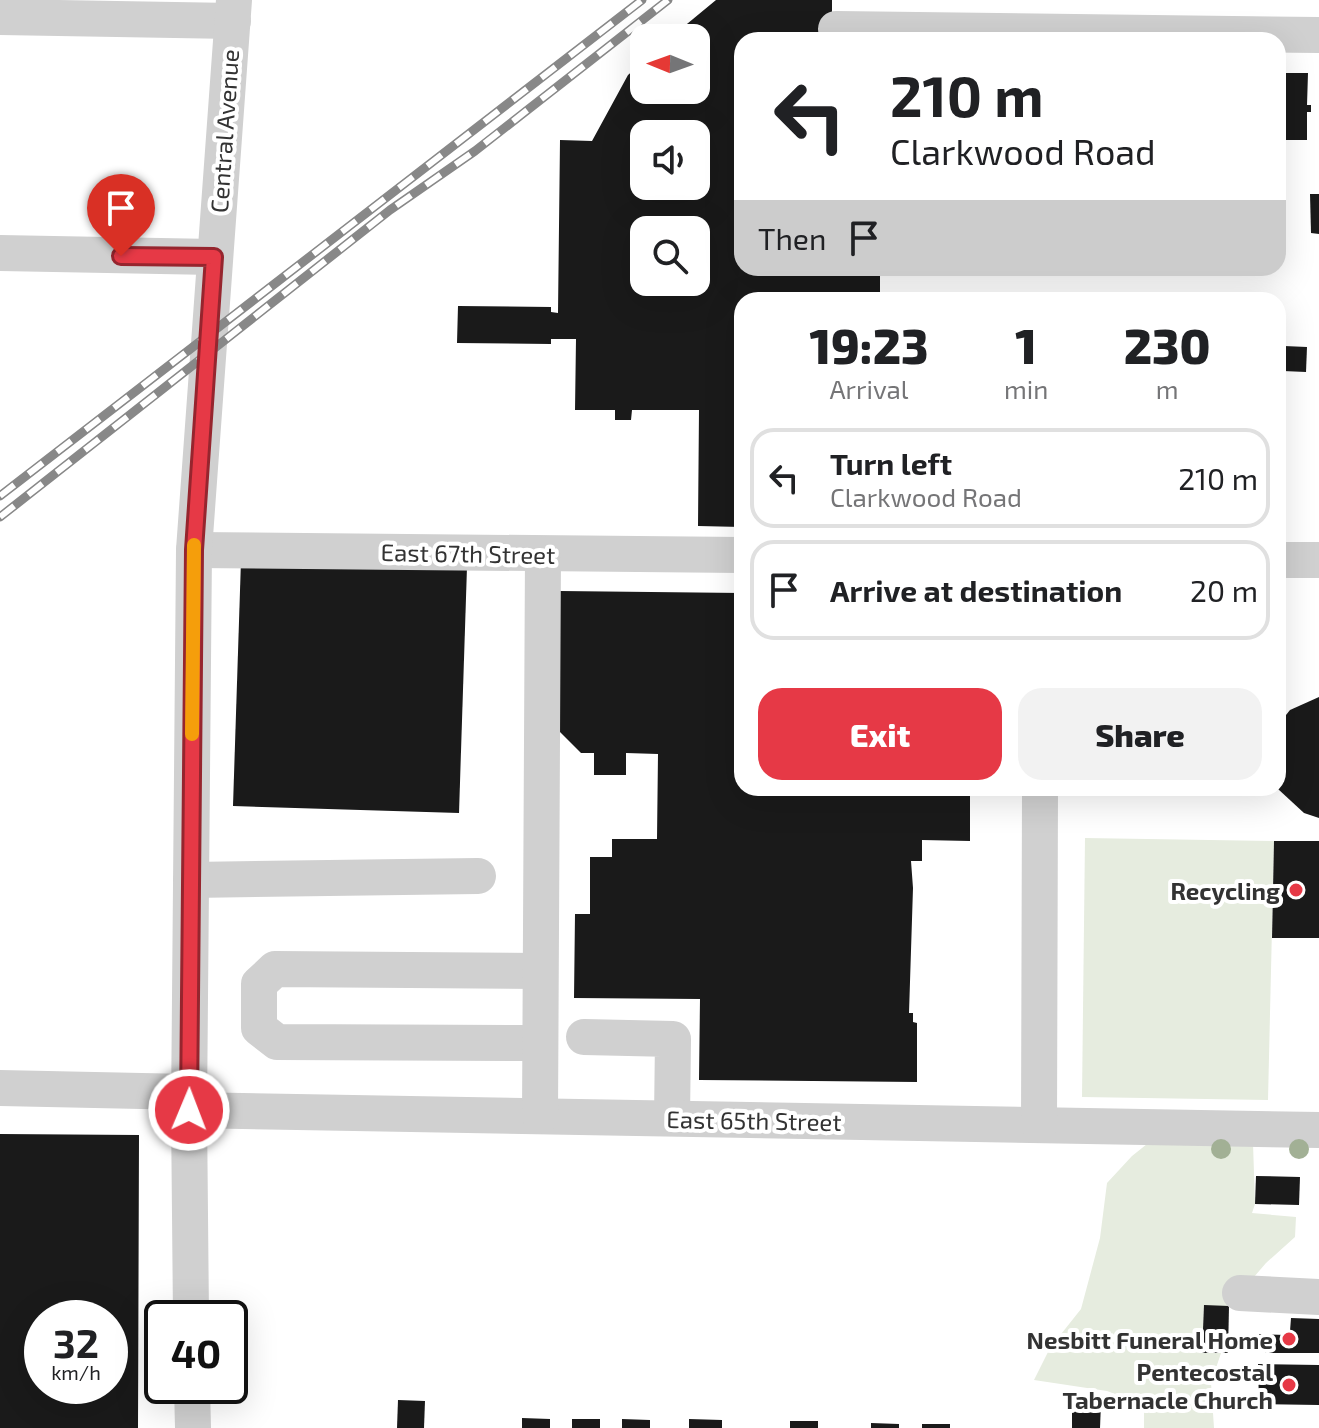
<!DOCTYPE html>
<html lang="en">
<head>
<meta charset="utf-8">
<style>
	:root { --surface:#fff; --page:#f2f2f2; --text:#202124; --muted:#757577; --line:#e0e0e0; --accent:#e63946 }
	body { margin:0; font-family:"Exo 2",sans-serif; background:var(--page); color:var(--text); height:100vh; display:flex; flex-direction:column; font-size:30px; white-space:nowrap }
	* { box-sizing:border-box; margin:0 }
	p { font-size:26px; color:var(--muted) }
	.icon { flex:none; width:44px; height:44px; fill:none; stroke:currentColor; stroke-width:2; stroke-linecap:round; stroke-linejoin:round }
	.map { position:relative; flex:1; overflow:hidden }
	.side { position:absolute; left:734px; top:292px; width:552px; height:504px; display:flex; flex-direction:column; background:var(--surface); border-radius:24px; box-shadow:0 8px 32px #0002 }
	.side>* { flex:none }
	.banner { position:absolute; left:734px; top:32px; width:552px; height:244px; border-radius:24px; box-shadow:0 8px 32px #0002; background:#fff; color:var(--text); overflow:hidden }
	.needle { width:52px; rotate:271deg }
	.fabs { position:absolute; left:630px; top:24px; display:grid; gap:16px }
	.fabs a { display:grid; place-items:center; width:80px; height:80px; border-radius:16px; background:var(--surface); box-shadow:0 8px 32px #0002; font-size:40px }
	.speed { position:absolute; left:24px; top:1300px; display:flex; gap:16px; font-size:40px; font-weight:700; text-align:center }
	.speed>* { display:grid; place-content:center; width:104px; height:104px; border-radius:50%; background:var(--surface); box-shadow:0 8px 32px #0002; line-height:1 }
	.speed small { font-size:20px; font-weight:400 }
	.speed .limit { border:4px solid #111; border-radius:12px; background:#fff; color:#111 }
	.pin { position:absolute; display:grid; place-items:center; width:68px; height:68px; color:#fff; margin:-82px -34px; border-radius:50% 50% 50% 0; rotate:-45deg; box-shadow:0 0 8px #0007 }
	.pin .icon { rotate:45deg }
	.me { position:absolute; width:88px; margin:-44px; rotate:1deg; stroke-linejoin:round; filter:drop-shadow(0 0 6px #0008) }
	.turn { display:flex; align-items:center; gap:28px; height:168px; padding:0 24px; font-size:36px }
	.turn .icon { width:104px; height:104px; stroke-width:2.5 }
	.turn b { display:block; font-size:56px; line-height:68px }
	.then { display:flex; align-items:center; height:76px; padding:0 24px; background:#0003; gap:16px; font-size:30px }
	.eta { display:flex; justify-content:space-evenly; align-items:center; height:136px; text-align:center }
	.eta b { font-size:48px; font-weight:800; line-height:56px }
	.primary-button { display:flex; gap:16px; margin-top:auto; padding:16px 24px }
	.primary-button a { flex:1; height:92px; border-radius:24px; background:var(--accent); color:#fff; font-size:32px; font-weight:800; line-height:92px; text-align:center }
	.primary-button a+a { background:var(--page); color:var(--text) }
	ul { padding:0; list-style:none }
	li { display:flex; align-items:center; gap:24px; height:100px; margin:0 16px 12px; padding:0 8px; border:4px solid var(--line); border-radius:24px }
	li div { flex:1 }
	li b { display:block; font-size:30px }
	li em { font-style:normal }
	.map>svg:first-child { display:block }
	.green { fill:#e6ecdf }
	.building { fill:#1a1a1a; fill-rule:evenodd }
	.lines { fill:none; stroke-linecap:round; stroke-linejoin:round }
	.minor { stroke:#d0d0d0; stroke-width:36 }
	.rail-casing { stroke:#888; stroke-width:9 }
	.rail { stroke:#fff; stroke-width:6; stroke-dasharray:18; stroke-linecap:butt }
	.tree { fill:#a2b095 }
	.route-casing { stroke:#96252e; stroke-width:20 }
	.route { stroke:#e63946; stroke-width:14 }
	.slow { stroke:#f59e0b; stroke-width:14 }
	.poi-dot { fill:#e63946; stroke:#fff; stroke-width:3 }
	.labels { text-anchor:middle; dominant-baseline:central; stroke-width:8; stroke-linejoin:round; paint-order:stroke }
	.street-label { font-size:24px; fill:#333; stroke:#fff }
	.poi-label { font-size:24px; font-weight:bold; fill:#333; stroke:#fff; text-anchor:end }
</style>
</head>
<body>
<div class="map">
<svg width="1319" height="1428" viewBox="0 0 1319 1428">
	<rect width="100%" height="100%" fill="#fff"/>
	<g class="green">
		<polygon points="1085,838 1274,841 1268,1100 1082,1097"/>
		<polygon points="1253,1143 1255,1204 1252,1213 1296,1217 1295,1237 1266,1263 1229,1306 1204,1306 1202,1352 1221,1353 1211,1383 1214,1428 1144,1428 1144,1405 1107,1391 1034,1380 1050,1348 1081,1309 1100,1238 1107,1183 1132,1156 1147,1144"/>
	</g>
	<g class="building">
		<path d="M716,0H832V40H742V268H880V300H742V527L698,526L699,410H632L631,420H615V410H575L576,339H551V344L457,343L458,306L551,307V312L558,313L560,140L592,141L628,75L644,61V90H696V38H670ZM644,134H696V186H644ZM644,230H696V282H644Z"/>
		<polygon points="1278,73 1308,73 1307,105 1311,105 1311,112 1307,112 1307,140 1278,140"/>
		<polygon points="1310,194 1319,194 1319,234 1311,233"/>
		<polygon points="1284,346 1307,347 1306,372 1283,371"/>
		<polygon points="241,560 467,567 459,813 233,806"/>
		<polygon points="560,591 742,593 742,788 970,788 970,841 922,840 922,861 911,861 913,888 909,1013 913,1013 913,1022 917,1023 917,1082 699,1080 700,999 574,998 575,914 590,914 590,857 612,857 612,839 657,839 658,754 626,753 626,775 594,775 594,753 581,753 559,731"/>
		<polygon points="1319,697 1319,818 1304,813 1278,789 1278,725 1290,710"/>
		<polygon points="1274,841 1319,841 1319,938 1272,938"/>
		<path d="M0,1134L139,1135L138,1428H0ZM42,1318H110V1386H42Z"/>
		<polygon points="1256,1176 1300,1177 1299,1205 1255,1204"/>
		<polygon points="1204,1305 1229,1306 1228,1353 1202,1353"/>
		<polygon points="1291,1318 1319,1319 1319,1353 1265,1353 1265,1343 1259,1343 1259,1334 1286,1335 1287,1331 1290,1331"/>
		<polygon points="1258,1364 1319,1365 1319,1405 1259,1404"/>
		<polygon points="398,1400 425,1401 424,1428 397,1428"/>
		<polygon points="1072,1403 1101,1403 1100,1428 1072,1428"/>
		<polygon points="522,1418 550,1419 550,1428 522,1428"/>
		<rect x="572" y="1419" width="28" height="9"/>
		<polygon points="622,1419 650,1420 650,1428 622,1428"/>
		<polygon points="689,1419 722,1420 722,1428 689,1428"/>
		<rect x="790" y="1421" width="28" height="7"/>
		<polygon points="871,1423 899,1424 899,1428 871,1428"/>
		<rect x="922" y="1424" width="28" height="4"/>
	</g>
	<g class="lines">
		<g class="minor">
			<polyline points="0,17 233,21"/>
			<polyline points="836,29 1319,35"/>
			<polyline points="0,253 214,257"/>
			<polyline points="194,550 742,555"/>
			<polyline points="1278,560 1319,560"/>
			<polyline points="191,880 478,876"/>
			<polyline points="540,971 275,969 259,984 259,1028 277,1042 540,1043"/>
			<polyline points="584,1037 673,1039 672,1118"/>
			<polyline points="0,1088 189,1092"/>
			<polyline points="189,1110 1319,1130"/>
			<polyline points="540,1116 543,554"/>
			<polyline points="1039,1125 1040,788"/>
			<polyline points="1240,1293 1319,1297"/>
			<polyline points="191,1318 189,1110 194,550 234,0"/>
			<polyline points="192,1386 193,1428"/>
		</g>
		<g class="rail-casing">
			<g id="rail">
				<polyline points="0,496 642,0"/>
				<polyline points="0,517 390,210 475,151 668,0"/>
			</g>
		</g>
		<use href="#rail" class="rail"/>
	</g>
	<g class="tree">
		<circle cx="1221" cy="1149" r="10"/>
		<circle cx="1299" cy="1149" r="10"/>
	</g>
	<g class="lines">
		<g class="route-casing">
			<polyline id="route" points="121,256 214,257 194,550 189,1110"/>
		</g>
		<use href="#route" class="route"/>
		<polyline class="slow" points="192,734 194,545"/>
	</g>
	<g class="poi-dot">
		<circle cx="1296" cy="890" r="8"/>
		<circle cx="1289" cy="1339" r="8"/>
		<circle cx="1289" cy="1385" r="8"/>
	</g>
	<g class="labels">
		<g class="street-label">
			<text transform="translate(224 131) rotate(-86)">Central Avenue</text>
			<text transform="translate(468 553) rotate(1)">East 67th Street</text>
			<text transform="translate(754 1120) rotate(1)">East 65th Street</text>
		</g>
		<g class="poi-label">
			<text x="1280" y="890">Recycling</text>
			<text x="1273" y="1339">Nesbitt Funeral Home</text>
			<text x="1273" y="1371">Pentecostal<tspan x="1273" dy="28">Tabernacle Church</tspan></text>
		</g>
	</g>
</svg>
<div class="fabs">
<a><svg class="needle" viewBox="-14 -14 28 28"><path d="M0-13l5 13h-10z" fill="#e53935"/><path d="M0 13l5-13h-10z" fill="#757577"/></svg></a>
<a><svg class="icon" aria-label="sound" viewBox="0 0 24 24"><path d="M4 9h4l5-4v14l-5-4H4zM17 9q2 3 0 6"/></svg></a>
<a><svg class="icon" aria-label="search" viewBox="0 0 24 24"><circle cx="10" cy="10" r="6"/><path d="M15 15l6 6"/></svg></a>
</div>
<div class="speed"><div>32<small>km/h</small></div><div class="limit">40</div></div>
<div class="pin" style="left:121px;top:256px;background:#d93025"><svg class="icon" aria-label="arrive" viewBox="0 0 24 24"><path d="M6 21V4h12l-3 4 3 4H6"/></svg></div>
<svg class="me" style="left:189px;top:1110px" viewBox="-20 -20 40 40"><circle r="17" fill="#e63946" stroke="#fff" stroke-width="3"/><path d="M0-11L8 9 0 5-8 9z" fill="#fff"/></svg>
<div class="banner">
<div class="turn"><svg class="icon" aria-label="left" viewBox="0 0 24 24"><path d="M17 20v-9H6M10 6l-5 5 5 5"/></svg><div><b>210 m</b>Clarkwood Road</div></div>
<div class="then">Then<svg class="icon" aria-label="arrive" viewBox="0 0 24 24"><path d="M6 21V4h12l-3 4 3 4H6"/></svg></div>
</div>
<section class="side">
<div class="eta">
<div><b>19:23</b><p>Arrival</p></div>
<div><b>1</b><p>min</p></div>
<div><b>230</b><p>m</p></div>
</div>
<ul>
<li><svg class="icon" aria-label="left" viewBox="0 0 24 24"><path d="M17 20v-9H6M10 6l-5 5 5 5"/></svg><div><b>Turn left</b><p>Clarkwood Road</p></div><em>210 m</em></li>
<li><svg class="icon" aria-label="arrive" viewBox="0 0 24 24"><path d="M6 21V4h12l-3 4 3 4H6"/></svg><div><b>Arrive at destination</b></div><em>20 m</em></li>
</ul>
<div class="primary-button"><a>Exit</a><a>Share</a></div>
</section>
</div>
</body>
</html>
